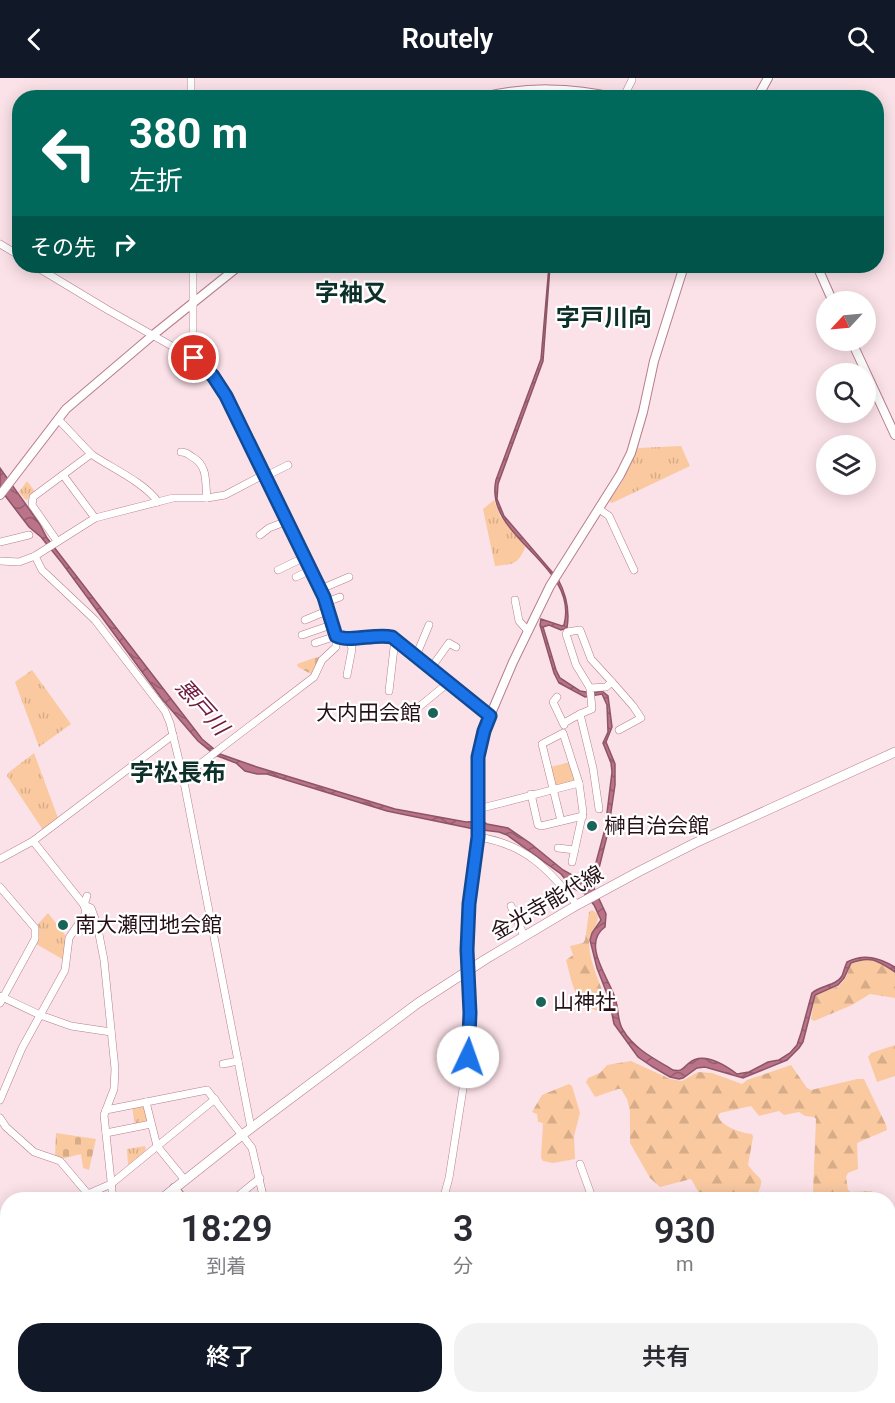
<!DOCTYPE html>
<html lang="ja">
<head>
<meta charset="utf-8">
<style>
	:root { --surface:#fff; --page:#f2f2f3; --text:#2b2b33; --muted:#7c7c81; --accent:#111827 }
	body { margin:0; font-family:Roboto,"Noto Sans JP",sans-serif; background:var(--page); color:var(--text); height:100vh; display:flex; flex-direction:column; font-size:22px; white-space:nowrap }
	* { box-sizing:border-box; margin:0 }
	p { font-size:20px; color:var(--muted) }
	.icon { flex:none; width:33px; height:33px; fill:none; stroke:currentColor; stroke-width:2; stroke-linecap:round; stroke-linejoin:round }
	.map { position:relative; flex:1; overflow:hidden }
	.panel { position:absolute; left:0px; top:1114px; width:896px; height:212px; display:flex; flex-direction:column; background:var(--surface); border-radius:24px 24px 0 0; box-shadow:0 3px 15px #0003 }
	.panel>* { flex:none }
	.hud { position:absolute; left:12px; top:12px; width:872px; height:183px; border-radius:24px; box-shadow:0 3px 15px #0003; background:#00695c; color:#fff; overflow:hidden }
	.needle { width:39px; rotate:244deg }
	.fabs { position:absolute; left:816px; top:213px; display:grid; gap:12px }
	.fabs a { display:grid; place-items:center; width:60px; height:60px; border-radius:50%; background:var(--surface); box-shadow:0 3px 15px #0003; font-size:30px }
	.pin { position:absolute; display:grid; place-items:center; width:51px; height:51px; color:#fff; margin:-26px; border:3px solid #fff; border-radius:50%; box-shadow:0 2px 6px #0007 }
	.me { position:absolute; width:66px; margin:-33px; rotate:3deg; stroke-linejoin:round; filter:drop-shadow(0 0 4px #0008) }
	.turn { display:flex; align-items:center; gap:21px; height:126px; padding:0 18px; font-size:27px }
	.turn .icon { width:78px; height:78px; stroke-width:2.5 }
	.turn b { display:block; font-size:42px; line-height:51px }
	.then { display:flex; align-items:center; height:57px; padding:0 18px; background:#0003; gap:12px; font-size:22px }
	.eta { display:flex; justify-content:space-evenly; align-items:center; height:102px; text-align:center }
	.eta b { font-size:36px; font-weight:600; line-height:42px }
	.primary-button { display:flex; gap:12px; margin-top:auto; padding:12px 18px }
	.primary-button a { flex:1; height:69px; border-radius:24px; background:var(--accent); color:#fff; font-size:24px; font-weight:600; line-height:69px; text-align:center }
	.primary-button a+a { background:var(--page); color:var(--text) }
	header { display:flex; justify-content:space-between; align-items:center; height:78px; padding:0 18px; background:var(--accent); color:#fff; font-size:27px; font-weight:600 }
	.map>svg:first-child { display:block }
	.grass { fill:url(#grass-tufts) }
	.forest { fill:url(#forest-firs) }
	.cemetery { fill:url(#cemetery-stones) }
	.water { fill:url(#water-waves); stroke:#8d5566; stroke-width:1.5 }
	.lines { fill:none; stroke-linecap:round; stroke-linejoin:round }
	.minor-casing { stroke:#b77e8e; stroke-width:8 }
	.tertiary-casing { stroke:#b77e8e; stroke-width:10 }
	.secondary-casing { stroke:#b77e8e; stroke-width:10 }
	.minor { stroke:#fff; stroke-width:7 }
	.tertiary { stroke:#fff; stroke-width:8 }
	.secondary { stroke:#fff; stroke-width:9 }
	.route-casing { stroke:#114b97; stroke-width:15 }
	.route { stroke:#1a73e8; stroke-width:10 }
	.poi-dot { fill:#1a6358; stroke:#fff; stroke-width:2 }
	.labels { text-anchor:middle; dominant-baseline:central; stroke-width:4.5; stroke-linejoin:round; paint-order:stroke }
	.poi-label { font-size:21px; fill:#251017; stroke:#fff; text-anchor:start }
	.street-label { font-size:21px; fill:#251017; stroke:#fff }
	.water-label { font-size:22px; font-style:italic; fill:#701a3d; stroke:#fff }
	.quarter-label { font-size:24px; font-weight:bold; fill:#0e302a; stroke:#fff }
</style>
</head>
<body>
<header><svg class="icon" aria-label="back" viewBox="0 0 24 24"><path d="M15 5l-7 7 7 7"/></svg>Routely<svg class="icon" aria-label="search" viewBox="0 0 24 24"><circle cx="10" cy="10" r="6"/><path d="M15 15l6 6"/></svg></header>
<div class="map">
<svg width="895" height="1325" viewBox="0 0 895 1325">
	<defs>
		<pattern id="grass-tufts" width="24" height="20" patternUnits="userSpaceOnUse" patternTransform="scale(1.5)"><rect width="24" height="20" fill="#fac9a0"/><path d="M3 7l-1-3M5 7V3M7 7l1-3M15 17l-1-3M17 17v-4M19 17l1-3" fill="none" stroke="#d6ac89"/></pattern>
		<pattern id="forest-firs" width="22" height="20" patternUnits="userSpaceOnUse" patternTransform="scale(1.5)"><rect width="22" height="20" fill="#fac9a0"/><path d="M5 1l3.5 6h-7zM16 11l3.5 6h-7z" fill="#d6ac89"/></pattern>
		<pattern id="cemetery-stones" width="16" height="16" patternUnits="userSpaceOnUse" patternTransform="scale(1.5)"><rect width="16" height="16" fill="#fac9a0"/><path d="M2 7V4a2 2 0 0 1 4 0v3zM10 15v-3a2 2 0 0 1 4 0v3z" fill="#d6ac89"/></pattern>
		<pattern id="water-waves" width="16" height="10" patternUnits="userSpaceOnUse" patternTransform="scale(1.5)"><rect width="16" height="10" fill="#ba7388"/><path d="M0 5q4-4 8 0t8 0" fill="none" stroke="#975d6e"/></pattern>
	</defs>
	<rect width="100%" height="100%" fill="#fbe2e8"/>
	<g class="grass">
		<polygon points="681,368 690,388 612,425 609,423 622,404 638,370"/>
		<polygon points="27,403 36,415 26,422 19,414"/>
		<path d="M494,422L500,438L524,467L525,470C517,487 514,486 495,488L483,431Z"/>
		<polygon points="32,592 71,646 39,669 15,604"/>
		<polygon points="34,675 58,740 43,752 7,698 8,695"/>
		<polygon points="571,684 576,700 573,704 556,708 550,689"/>
		<polygon points="48,835 66,858 64,882 36,866 39,852 37,847"/>
		<polygon points="143,1027 148,1041 145,1045 135,1047 132,1029"/>
		<polygon points="145,1068 146,1072 128,1087 127,1071"/>
		<polygon points="680,1318 701,1319 702,1325 672,1325"/>
		<polygon points="799,1319 829,1319 830,1325 800,1325"/>
	</g>
	<g class="forest">
		<path d="M592,832C607,839 589,853 589,865C590,888 602,908 608,929L607,934C575,932 573,908 566,882L573,877L570,868L583,865L585,862L589,834Z"/>
		<polygon points="866,881 880,885 895,895 895,920 870,916 852,927 814,943 811,941 815,917 839,908 845,901 851,886"/>
		<polygon points="895,967 895,998 877,1004 868,979 871,975"/>
		<path d="M631,983L670,1001L682,1003L698,994L712,995L742,1006L747,1002L791,987L807,1010L811,1012L857,1001H864L886,1047L887,1052L857,1065L858,1091L848,1095L846,1099L848,1112L851,1114L872,1113L876,1122H829L813,1114L816,1041L814,1039L805,1038L799,1034L784,1037L779,1033L759,1038L751,1028L720,1035L718,1038C722,1049 741,1055 752,1056L753,1059L748,1087C762,1106 766,1096 755,1122H700L699,1115L691,1101L660,1109L650,1100L630,1065V1033L627,1021L621,1011H618L595,1019L586,1004L588,1000L600,995L607,987Z"/>
		<polygon points="569,1006 572,1008 580,1035 574,1058 575,1081 553,1085 543,1083 541,1080 543,1045 538,1044 537,1036 532,1034 542,1017"/>
		<polygon points="895,1227 895,1325 832,1325 831,1319 888,1318 888,1260 892,1228"/>
	</g>
	<g class="cemetery">
		<polygon points="320,579 313,597 298,589 297,586 314,580"/>
		<polygon points="56,1055 96,1061 89,1092 83,1090 81,1076 61,1081 55,1079"/>
	</g>
	<path class="water" d="M549,188H550L543,283L498,406L497,421L504,438L558,501C566,516 570,532 567,550L561,552L549,547L543,549L556,592L560,600L580,613L592,615L602,613L608,618L612,649L606,664L615,686V707L608,754L594,810L606,836L605,849C581,866 609,900 615,920C619,931 617,943 623,952C634,971 655,981 673,992C682,994 683,990 689,985C703,973 725,987 737,996L749,994L768,984L779,982L790,975L797,967L801,955L812,915C821,907 836,908 842,898C844,893 845,888 847,884C865,875 879,880 895,889V894C878,883 871,877 851,885L844,900L838,907L815,917L803,964L799,970L787,982L743,1000L705,989L697,990L683,1000L679,1001L670,999L653,989L638,979L614,946L609,921L597,890L590,862L592,855L601,842L594,827L584,815L572,810L561,796L507,757L499,754L474,751L387,733L267,696H257L245,693L236,685L215,677L198,663L162,621L62,485L41,459L29,449L0,411V390L39,445L47,460L202,661L220,676L257,689L395,731L466,744L482,743L487,746L508,750L530,765L563,792L590,807L605,751L612,694L611,685L603,665L608,654L607,627L602,616L585,619L559,605L554,595L540,547L541,541L562,548L564,547C580,486 483,460 496,402L541,281Z"/>
	<g class="lines">
		<g class="minor-casing">
			<g id="minor">
				<polyline points="191,0 191,20"/>
				<polyline points="623,20 632,2 632,0"/>
				<polyline points="0,166 20,178"/>
				<polyline points="35,188 108,232 193,280 213,299 226,319 324,519 336,554 336,569 322,582 314,599 183,699"/>
				<polyline points="193,188 193,280"/>
				<polyline points="58,341 91,376"/>
				<path d="M181,374C188,374 188,377 194,380C208,389 205,404 207,420"/>
				<polyline points="63,397 95,440"/>
				<polyline points="266,398 288,387"/>
				<polyline points="599,431 609,438 634,492"/>
				<polyline points="260,457 269,450 287,443"/>
				<path d="M57,463L32,427L33,419L91,376C111,390 144,404 158,424"/>
				<polyline points="0,464 29,457"/>
				<polyline points="35,478 42,492 95,542 165,633 170,645 183,699 251,1050"/>
				<polyline points="0,483 19,484 35,478 95,440 173,420 207,420 225,417 265,396"/>
				<polyline points="278,492 305,479"/>
				<polyline points="296,499 311,492"/>
				<polyline points="321,511 349,499"/>
				<polyline points="515,522 519,543 528,553"/>
				<polyline points="327,524 340,519"/>
				<polyline points="305,542 329,532"/>
				<polyline points="302,557 334,546"/>
				<polyline points="315,565 336,558 344,561 384,557 392,559 490,638 484,653 478,679 478,759 469,826 467,872 470,935 468,979 449,1100 443,1122"/>
				<polyline points="416,578 429,547"/>
				<polyline points="431,590 449,565 456,569"/>
				<polyline points="347,597 352,571 350,560"/>
				<polyline points="590,610 576,587 566,556 567,554 580,552 591,581 612,604"/>
				<polyline points="389,613 395,561"/>
				<polyline points="557,619 553,624 564,647"/>
				<polyline points="580,636 592,631 590,610 606,609 612,604 633,628 641,640 619,652"/>
				<polyline points="408,638 448,605"/>
				<polyline points="564,645 580,636 593,690 599,731"/>
				<polyline points="531,716 538,747 541,748 583,738"/>
				<polyline points="478,731 579,705"/>
				<polyline points="561,743 542,666 563,655 579,705 583,734 572,784"/>
				<path d="M478,759C525,766 549,791 577,827"/>
				<polyline points="558,770 575,772"/>
				<polyline points="0,781 33,763 173,657"/>
				<polyline points="0,809 35,850 35,861 0,925"/>
				<polyline points="84,827 91,830 97,846 104,882 115,991 114,1011 104,1037 113,1122"/>
				<polyline points="84,827 87,818"/>
				<polyline points="511,828 524,858"/>
				<polyline points="0,918 40,937 71,948 111,954"/>
				<polyline points="223,986 238,983"/>
				<polyline points="0,1022 22,970 65,892 69,860 86,835 84,827 33,763"/>
				<polyline points="146,1024 157,1068 184,1101"/>
				<polyline points="106,1032 207,1012 252,1070 264,1122"/>
				<polyline points="0,1040 6,1049 34,1074 60,1083 88,1116"/>
				<polyline points="106,1055 151,1046"/>
				<polyline points="580,1086 593,1122"/>
				<polyline points="82,1122 88,1116 111,1106 215,1021"/>
				<polyline points="233,1122 260,1100"/>
				<polyline points="0,1205 8,1197"/>
				<polyline points="272,1318 273,1325"/>
				<polyline points="414,1318 413,1325 438,1324"/>
				<polyline points="471,1318 472,1325"/>
				<polyline points="490,1318 491,1325"/>
				<polyline points="703,1318 705,1325"/>
				<polyline points="373,1320 413,1325"/>
				<polyline points="184,1325 182,1322 205,1318"/>
				<polyline points="345,1325 348,1318"/>
				<polyline points="669,1325 677,1318"/>
				<polyline points="779,1325 785,1318"/>
			</g>
		</g>
		<g class="tertiary-casing">
			<g id="tertiary">
				<path d="M478,20C526,8 570,9 619,20"/>
				<polyline points="757,20 768,0"/>
				<polyline points="817,188 833,224"/>
				<polyline points="851,262 895,357"/>
				<polyline points="0,417 66,331 153,257 239,188"/>
				<polyline points="490,638 513,584 550,508 620,397 631,375 643,334 654,283 684,188"/>
				<polyline points="174,1110 184,1122"/>
				<polyline points="888,1196 895,1195"/>
				<polyline points="167,1325 182,1322 181,1318"/>
			</g>
		</g>
		<g class="secondary-casing">
			<g id="secondary">
				<polyline points="160,1122 242,1057 418,925 486,881 577,827 638,794 695,765 895,674"/>
				<polyline points="0,1259 8,1253"/>
			</g>
		</g>
		<use href="#minor" class="minor"/>
		<use href="#tertiary" class="tertiary"/>
		<use href="#secondary" class="secondary"/>
	</g>
	<g class="lines">
		<g class="route-casing">
			<path id="route" d="M194,280L213,298L226,318L324,519L336,558C349,565 375,555 392,559L490,638L484,653L478,679V759L469,826L467,872L470,935L468,979"/>
		</g>
		<use href="#route" class="route"/>
	</g>
	<g class="poi-dot">
		<circle cx="433" cy="635" r="6"/>
		<circle cx="592" cy="748" r="6"/>
		<circle cx="63" cy="847" r="6"/>
		<circle cx="541" cy="924" r="6"/>
	</g>
	<g class="labels">
		<g class="poi-label">
			<text x="421" y="635" text-anchor="end">大内田会館</text>
			<text x="604" y="748">榊自治会館</text>
			<text x="75" y="847">南大瀬団地会館</text>
			<text x="553" y="924">山神社</text>
		</g>
		<g class="street-label">
			<text transform="translate(547 825) rotate(-30)">金光寺能代線</text>
		</g>
		<g class="water-label">
			<text transform="translate(202 629) rotate(48)">悪戸川</text>
		</g>
		<g class="quarter-label">
			<text x="351" y="215">字袖又</text>
			<text x="604" y="240">字戸川向</text>
			<text x="178" y="695">字松長布</text>
		</g>
	</g>
</svg>
<div class="fabs">
<a><svg class="needle" viewBox="-14 -14 28 28"><path d="M0-13l5 13h-10z" fill="#e53935"/><path d="M0 13l5-13h-10z" fill="#7c7c81"/></svg></a>
<a><svg class="icon" aria-label="search" viewBox="0 0 24 24"><circle cx="10" cy="10" r="6"/><path d="M15 15l6 6"/></svg></a>
<a><svg class="icon" aria-label="layers" viewBox="0 0 24 24"><path d="M12 4l9 5-9 5-9-5zM3 14l9 5 9-5"/></svg></a>
</div>
<div class="pin" style="left:194px;top:280px;background:#d93025"><svg class="icon" aria-label="arrive" viewBox="0 0 24 24"><path d="M6 21V4h12l-3 4 3 4H6"/></svg></div>
<svg class="me" style="left:468px;top:979px" viewBox="-20 -20 40 40"><circle r="19" fill="#fff"/><path d="M0-13L10 11 0 6-10 11z" fill="#1a73e8"/></svg>
<div class="hud">
<div class="turn"><svg class="icon" aria-label="left" viewBox="0 0 24 24"><path d="M17 20v-9H6M10 6l-5 5 5 5"/></svg><div><b>380 m</b>左折</div></div>
<div class="then">その先<svg class="icon" aria-label="right" viewBox="0 0 24 24"><path d="M7 20v-9h11M14 6l5 5-5 5"/></svg></div>
</div>
<section class="panel">
<div class="eta">
<div><b>18:29</b><p>到着</p></div>
<div><b>3</b><p>分</p></div>
<div><b>930</b><p>m</p></div>
</div>
<div class="primary-button"><a>終了</a><a>共有</a></div>
</section>
</div>
</body>
</html>
